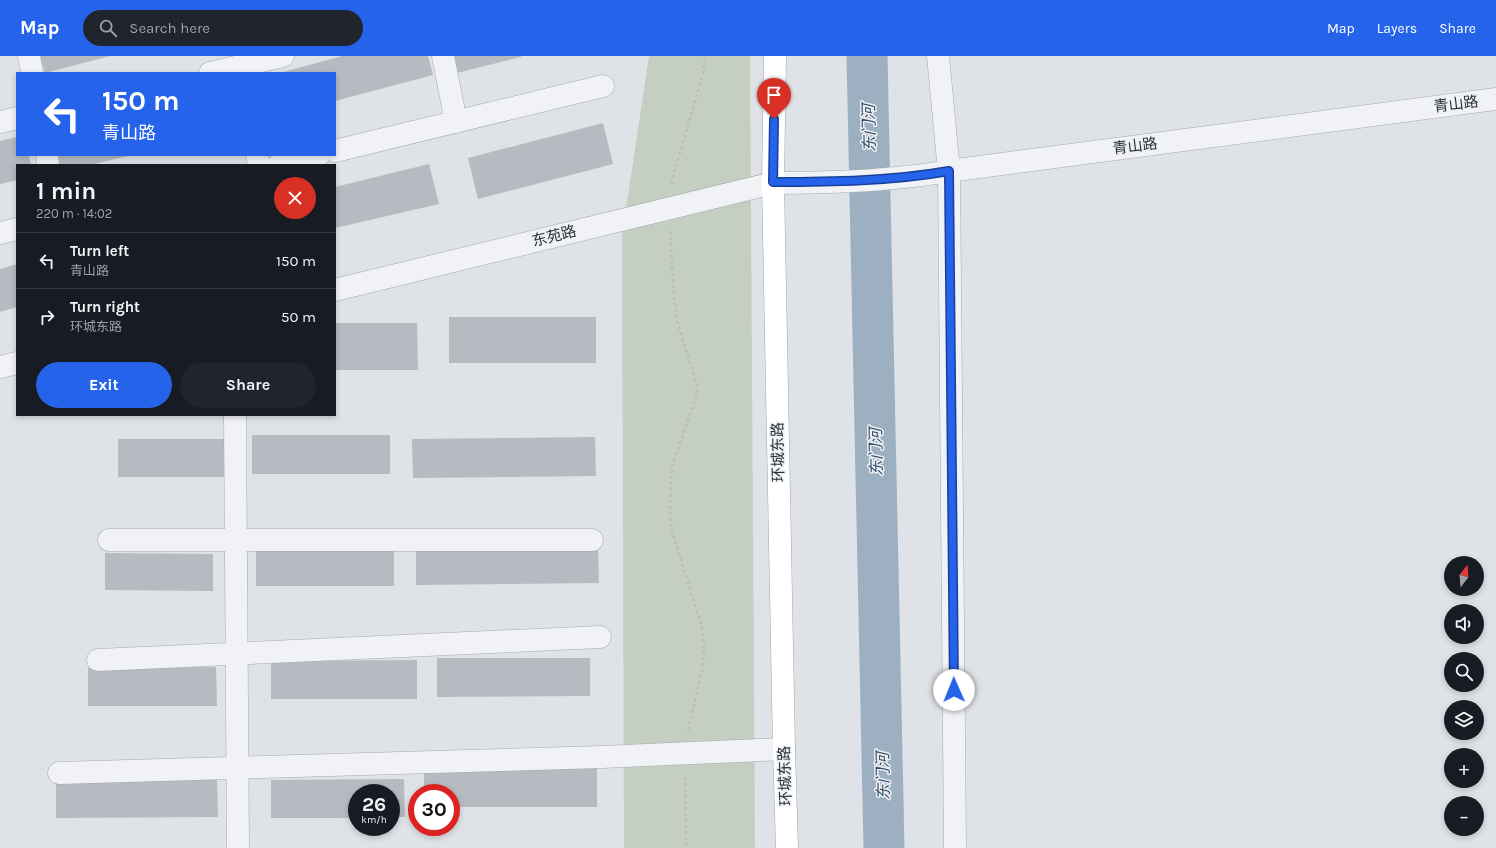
<!DOCTYPE html>
<html lang="en">
<head>
<meta charset="utf-8">
<style>
	:root { --surface:#171b24; --page:#20242c; --text:#f1f3f6; --muted:#9ea1a6; --line:#363941; --accent:#2563eb }
	body { margin:0; font-family:Karla,"Noto Sans SC",sans-serif; background:var(--page); color:var(--text); height:100vh; display:flex; flex-direction:column; font-size:15px; white-space:nowrap }
	* { box-sizing:border-box; margin:0 }
	p { font-size:13px; color:var(--muted) }
	.icon { flex:none; width:22px; height:22px; fill:none; stroke:currentColor; stroke-width:2; stroke-linecap:round; stroke-linejoin:round }
	.map { position:relative; flex:1; overflow:hidden }
	.drawer { position:absolute; left:16px; top:108px; width:320px; height:252px; display:flex; flex-direction:column; background:var(--surface); border-radius:0px; box-shadow:0 2px 6px #0003 }
	.drawer>* { flex:none }
	.guide { position:absolute; left:16px; top:16px; width:320px; height:84px; border-radius:0px; box-shadow:0 2px 6px #0003; background:#2563eb; color:#fff; overflow:hidden }
	.needle { width:26px; rotate:17deg }
	.buttons { position:absolute; left:1444px; top:500px; display:grid; gap:8px }
	.buttons a { display:grid; place-items:center; width:40px; height:40px; border-radius:50%; background:var(--surface); box-shadow:0 2px 6px #0003; font-size:20px }
	.speed { position:absolute; left:348px; top:728px; display:flex; gap:8px; font-size:20px; font-weight:700; text-align:center }
	.speed>* { display:grid; place-content:center; width:52px; height:52px; border-radius:50%; background:var(--surface); box-shadow:0 2px 6px #0003; line-height:1 }
	.speed small { font-size:10px; font-weight:400 }
	.speed .limit { border:6px solid #d22; background:#fff; color:#111 }
	.pin { position:absolute; display:grid; place-items:center; width:34px; height:34px; color:#fff; margin:-41px -17px; border-radius:50% 50% 50% 0; rotate:-45deg; box-shadow:0 0 4px #0007 }
	.pin .icon { rotate:45deg }
	.me { position:absolute; width:44px; margin:-22px; rotate:359deg; stroke-linejoin:round; filter:drop-shadow(0 0 3px #0008) }
	.turn { display:flex; align-items:center; gap:14px; height:84px; padding:0 20px; font-size:18px }
	.turn .icon { width:52px; height:52px; stroke-width:2.5 }
	.turn b { display:block; font-size:28px; line-height:34px }
	.round { display:grid; place-items:center; flex:none; width:42px; height:42px; border-radius:21px; background:var(--page) }
	.summary { display:flex; align-items:center; justify-content:space-between; height:68px; padding:0 20px }
	h1 { font-size:24px; font-weight:700; line-height:30px }
	.action { display:flex; gap:8px; margin-top:auto; padding:8px 20px }
	.action a { flex:1; height:46px; border-radius:24px; background:var(--accent); color:#fff; font-size:16px; font-weight:700; line-height:46px; text-align:center }
	.action a+a { background:var(--page); color:var(--text) }
	ul { padding:0; list-style:none }
	li { display:flex; align-items:center; gap:12px; height:56px; padding:0 20px; border-top:1px solid var(--line) }
	li div { flex:1 }
	li b { display:block; font-size:15px }
	li em { font-style:normal }
	header { display:flex; align-items:center; gap:24px; box-sizing:border-box; height:56px; padding:0 20px; background:var(--accent); color:#fff }
	header strong { font-size:19px }
	nav { display:flex; gap:22px; margin-inline-start:auto; font-size:14px }
	.search { width:280px; height:36px; background:var(--page); display:flex; align-items:center; gap:10px; box-sizing:border-box; padding:0 14px; border-radius:22px; color:var(--muted); font-size:15px }
	.map>svg:first-child { display:block }
	.green { fill:#c5cfc1 }
	.lines { fill:none; stroke-linecap:round; stroke-linejoin:round }
	.river { stroke:#9db0c2; stroke-width:41 }
	.building { fill:#b6bbc2 }
	.minor-casing { stroke:#a5a9af; stroke-width:23 }
	.major-casing { stroke:#9fa6b0; stroke-width:23 }
	.path { stroke:#b9bcc1; stroke-width:2.5; stroke-dasharray:3 3; stroke-linecap:butt }
	.minor { stroke:#f1f2f5; stroke-width:22 }
	.major { stroke:#fff; stroke-width:22 }
	.route-casing { stroke:#184099; stroke-width:10 }
	.route { stroke:#2563eb; stroke-width:7 }
	.labels { text-anchor:middle; dominant-baseline:central; stroke-width:3; stroke-linejoin:round; paint-order:stroke }
	.street-label { font-size:15px; fill:#29303b; stroke:#eef0f4 }
	.water-label { font-size:16px; font-style:italic; fill:#384f6a; stroke:#eef0f4 }
</style>
</head>
<body>
<header>
<strong>Map</strong>
<div class="search"><svg class="icon" aria-label="search" viewBox="0 0 24 24"><circle cx="10" cy="10" r="6"/><path d="M15 15l6 6"/></svg>Search here</div>
<nav><a>Map</a><a>Layers</a><a>Share</a></nav>
</header>
<div class="map">
<svg width="1496" height="792" viewBox="0 0 1496 792">
	<rect width="100%" height="100%" fill="#dfe2e6"/>
	<polygon class="green" points="649,0 750,0 755,792 624,792 622,180"/>
	<g class="lines">
		<polyline class="river" points="867,0 884,792"/>
	</g>
	<g class="building">
		<polygon points="40,0 110,0 45,17"/>
		<polygon points="342,0 428,0 433,19 335,45 335,17 280,17"/>
		<polygon points="448,0 521,0 521,1 453,18"/>
		<polygon points="603,67 613,108 478,143 468,102"/>
		<polygon points="17,81 17,99 29,99 31,109 17,109 17,124 0,128 0,85"/>
		<polygon points="56,99 128,99 128,100 90,109 59,109"/>
		<polygon points="429,108 439,148 335,172 335,131"/>
		<polygon points="17,208 17,251 0,256 0,213"/>
		<rect x="449" y="261" width="147" height="46"/>
		<polygon points="335,267 417,267 418,314 335,314"/>
		<rect x="252" y="379" width="138" height="39"/>
		<polygon points="595,381 596,420 413,422 412,383"/>
		<rect x="118" y="383" width="108" height="38"/>
		<polygon points="598,488 599,527 416,529 416,490"/>
		<rect x="256" y="491" width="138" height="39"/>
		<polygon points="105,497 213,498 213,535 105,534"/>
		<polygon points="437,602 590,602 590,640 437,641"/>
		<polygon points="417,604 417,643 271,643 271,605"/>
		<polygon points="216,611 217,650 88,650 88,612"/>
		<polygon points="424,712 597,712 597,751 451,751 451,737 424,737"/>
		<polygon points="217,722 218,761 56,762 56,723"/>
		<polygon points="404,723 405,761 391,761 391,737 357,737 357,762 271,762 271,724"/>
	</g>
	<g class="lines">
		<g class="minor-casing">
			<g id="minor">
				<polyline points="29,0 32,17"/>
				<polyline points="443,0 456,66"/>
				<polyline points="938,0 949,115 955,792"/>
				<polyline points="210,17 283,0"/>
				<polyline points="0,66 17,62"/>
				<polyline points="335,95 603,30"/>
				<polyline points="47,99 48,109"/>
				<polyline points="257,99 259,109"/>
				<polyline points="278,109 319,99"/>
				<polyline points="0,177 17,173"/>
				<path d="M335,234L773,127C832,127 892,125 949,115L1496,43"/>
				<polyline points="0,311 17,307"/>
				<polyline points="235,359 238,792"/>
				<polyline points="109,484 592,484"/>
				<polyline points="98,604 600,581"/>
				<polyline points="59,717 602,701 784,693"/>
			</g>
		</g>
		<g class="major-casing">
			<polyline id="major" points="775,0 773,127 784,693 787,792"/>
		</g>
		<g class="path">
			<polyline points="672,128 673,121 703,17 705,0"/>
			<polyline points="670,175 674,242 678,268 697,329 696,341 673,408 671,422 670,457 672,475 701,568 704,592 703,610 688,674"/>
			<polyline points="685,721 686,792"/>
		</g>
		<use href="#minor" class="minor"/>
		<use href="#major" class="major"/>
	</g>
	<g class="lines">
		<g class="route-casing">
			<path id="route" d="M774,63L773,126C832,126 892,125 949,115L954,634"/>
		</g>
		<use href="#route" class="route"/>
	</g>
	<g class="labels">
		<g class="street-label">
			<text transform="translate(1456 48) rotate(-7)">青山路</text>
			<text transform="translate(1135 90) rotate(-7)">青山路</text>
			<text transform="translate(554 180) rotate(-14)">东苑路</text>
			<text transform="translate(778 396) rotate(-91)">环城东路</text>
			<text transform="translate(785 720) rotate(-92)">环城东路</text>
		</g>
		<g class="water-label">
			<text transform="translate(869 72) rotate(-91)">东门河</text>
			<text transform="translate(876 396) rotate(-91)">东门河</text>
			<text transform="translate(883 720) rotate(-91)">东门河</text>
		</g>
	</g>
</svg>
<div class="buttons">
<a><svg class="needle" viewBox="-14 -14 28 28"><path d="M0-13l5 13h-10z" fill="#e53935"/><path d="M0 13l5-13h-10z" fill="#9ea1a6"/></svg></a>
<a><svg class="icon" aria-label="sound" viewBox="0 0 24 24"><path d="M4 9h4l5-4v14l-5-4H4zM17 9q2 3 0 6"/></svg></a>
<a><svg class="icon" aria-label="search" viewBox="0 0 24 24"><circle cx="10" cy="10" r="6"/><path d="M15 15l6 6"/></svg></a>
<a><svg class="icon" aria-label="layers" viewBox="0 0 24 24"><path d="M12 4l9 5-9 5-9-5zM3 14l9 5 9-5"/></svg></a>
<a>+</a>
<a>−</a>
</div>
<div class="speed"><div>26<small>km/h</small></div><div class="limit">30</div></div>
<div class="pin" style="left:774px;top:63px;background:#d93025"><svg class="icon" aria-label="arrive" viewBox="0 0 24 24"><path d="M6 21V4h12l-3 4 3 4H6"/></svg></div>
<svg class="me" style="left:954px;top:634px" viewBox="-20 -20 40 40"><circle r="19" fill="#fff"/><path d="M0-13L10 11 0 6-10 11z" fill="#2563eb"/></svg>
<div class="guide">
<div class="turn"><svg class="icon" aria-label="left" viewBox="0 0 24 24"><path d="M17 20v-9H6M10 6l-5 5 5 5"/></svg><div><b>150 m</b>青山路</div></div>
</div>
<section class="drawer">
<div class="summary"><div><h1>1 min</h1><p>220 m · 14:02</p></div><a class="round" style="background:#d93025;color:#fff"><svg class="icon" aria-label="close" viewBox="0 0 24 24"><path d="M6 6l12 12M18 6L6 18"/></svg></a></div>
<ul>
<li><svg class="icon" aria-label="left" viewBox="0 0 24 24"><path d="M17 20v-9H6M10 6l-5 5 5 5"/></svg><div><b>Turn left</b><p>青山路</p></div><em>150 m</em></li>
<li><svg class="icon" aria-label="right" viewBox="0 0 24 24"><path d="M7 20v-9h11M14 6l5 5-5 5"/></svg><div><b>Turn right</b><p>环城东路</p></div><em>50 m</em></li>
</ul>
<div class="action"><a>Exit</a><a>Share</a></div>
</section>
</div>
</body>
</html>
